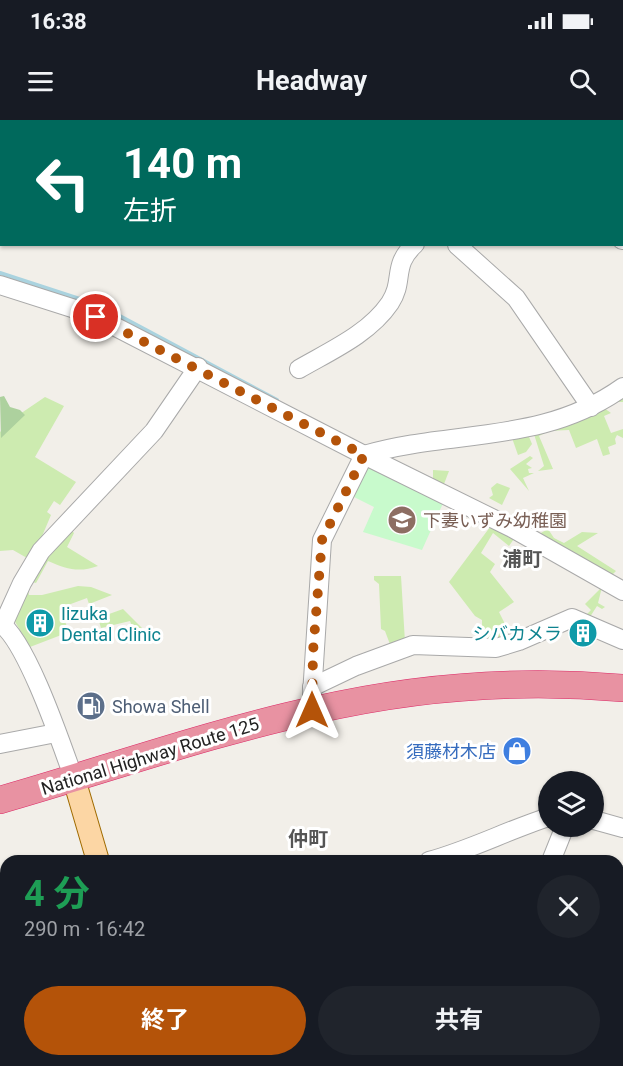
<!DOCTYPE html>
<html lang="ja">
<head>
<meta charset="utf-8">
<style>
	:root { --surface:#171b24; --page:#20242c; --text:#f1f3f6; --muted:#9ea1a6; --accent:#b45309 }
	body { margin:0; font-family:Roboto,"Noto Sans JP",sans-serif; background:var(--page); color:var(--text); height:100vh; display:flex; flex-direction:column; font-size:22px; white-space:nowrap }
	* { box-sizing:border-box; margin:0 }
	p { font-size:20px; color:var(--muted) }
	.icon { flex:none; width:33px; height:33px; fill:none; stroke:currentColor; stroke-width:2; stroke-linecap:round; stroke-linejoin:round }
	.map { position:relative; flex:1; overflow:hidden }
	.sheet { position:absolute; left:0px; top:735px; width:624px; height:212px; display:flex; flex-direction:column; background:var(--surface); border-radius:18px 18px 0 0; box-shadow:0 2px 4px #0004 }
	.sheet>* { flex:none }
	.banner { position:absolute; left:0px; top:0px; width:624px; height:126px; box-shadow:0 2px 4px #0004; background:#00695c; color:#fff; overflow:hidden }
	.buttons { position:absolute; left:538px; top:651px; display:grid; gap:12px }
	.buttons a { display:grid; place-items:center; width:66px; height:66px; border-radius:50%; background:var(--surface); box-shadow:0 2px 4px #0004; font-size:30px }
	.pin { position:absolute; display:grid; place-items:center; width:51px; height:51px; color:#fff; margin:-26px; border:3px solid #fff; border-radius:50%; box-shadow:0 2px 6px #0007 }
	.me { position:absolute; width:66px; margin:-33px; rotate:0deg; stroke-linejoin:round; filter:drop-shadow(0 0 4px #0008) }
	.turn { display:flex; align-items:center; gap:21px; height:126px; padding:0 24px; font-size:27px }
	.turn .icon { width:78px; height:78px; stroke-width:2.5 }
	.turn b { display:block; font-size:42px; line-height:51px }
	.round { display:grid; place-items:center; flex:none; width:63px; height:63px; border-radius:32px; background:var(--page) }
	.overview { display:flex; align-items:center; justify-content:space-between; height:102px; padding:0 24px }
	h1 { font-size:36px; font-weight:700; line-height:45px; color:#1e9e55 }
	.button { display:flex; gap:12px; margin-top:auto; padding:12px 24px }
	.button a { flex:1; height:69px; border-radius:36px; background:var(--accent); color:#fff; font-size:24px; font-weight:700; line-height:69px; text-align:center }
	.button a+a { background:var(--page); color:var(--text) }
	.status { display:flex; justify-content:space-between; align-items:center; height:42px; padding:0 30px; background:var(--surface); direction:ltr }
	.status svg { height:16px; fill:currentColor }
	header { display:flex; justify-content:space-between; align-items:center; height:78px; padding:0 24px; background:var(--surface); font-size:27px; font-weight:700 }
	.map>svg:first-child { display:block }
	.grass { fill:#cdebb0 }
	.forest { fill:#add19e }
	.park { fill:#c8facc }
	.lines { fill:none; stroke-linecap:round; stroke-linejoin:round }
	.stream { stroke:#aad3df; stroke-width:4 }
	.minor-casing { stroke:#a9a9a9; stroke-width:20 }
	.major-casing { stroke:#a06b00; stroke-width:24 }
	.highway-casing { stroke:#dc2a67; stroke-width:28 }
	.minor { stroke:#fff; stroke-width:18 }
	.major { stroke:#fcd6a4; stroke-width:22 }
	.highway { stroke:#e892a2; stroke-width:27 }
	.route { stroke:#b45309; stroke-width:10; stroke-dasharray:0 18 }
	.labels { text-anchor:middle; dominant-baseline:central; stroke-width:6; stroke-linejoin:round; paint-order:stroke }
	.education-label { font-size:18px; fill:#785e54; stroke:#fff; text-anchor:start }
	.culture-label { font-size:18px; fill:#0d838f; stroke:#fff; text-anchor:start }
	.service-label { font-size:18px; fill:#4e5e75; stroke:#fff; text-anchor:start }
	.shop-label { font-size:18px; fill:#366cbe; stroke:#fff; text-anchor:end }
	.street-label { font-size:18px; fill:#222; stroke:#fff }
	.neighbourhood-label { font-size:20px; font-weight:bold; fill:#555; stroke:#fff }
</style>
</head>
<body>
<div class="status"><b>16:38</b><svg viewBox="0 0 49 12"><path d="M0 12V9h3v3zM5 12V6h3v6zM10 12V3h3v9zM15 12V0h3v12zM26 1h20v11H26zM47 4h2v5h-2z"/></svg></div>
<header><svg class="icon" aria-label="menu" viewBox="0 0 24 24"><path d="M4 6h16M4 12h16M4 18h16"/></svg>Headway<svg class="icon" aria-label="search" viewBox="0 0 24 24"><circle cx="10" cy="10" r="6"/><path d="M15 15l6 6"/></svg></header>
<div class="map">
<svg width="623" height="946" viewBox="0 0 623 946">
	<rect width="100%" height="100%" fill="#f2efe9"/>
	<g class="grass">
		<polygon points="45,277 64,286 35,337 76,362 60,385 54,381 47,392 51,395 40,421 27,438 13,430 0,431 0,312 14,298"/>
		<polygon points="623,277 623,282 615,282 604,288 611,293 604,296 611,313 623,309 623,318 617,315 615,319 616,324 608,327 610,334 603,336 597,319 576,328 569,310 547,311"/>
		<polygon points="533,311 545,313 539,316 553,349 538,351 544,346"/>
		<polygon points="527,312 532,324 526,332 518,335 512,318"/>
		<polygon points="530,336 533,338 526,344 532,348 528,349 529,353 534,353 523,358 529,371 510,349"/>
		<polygon points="433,350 449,351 444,364 433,359"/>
		<polygon points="497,363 510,368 502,385 489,378 493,375 491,368"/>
		<polygon points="493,403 516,416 509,426 493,413 481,433 495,444 490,452 514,482 499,492 508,510 501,510 504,522 482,519 482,500 475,496 449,462"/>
		<polygon points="548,409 554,418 564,423 582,412 598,413 577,426 616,451 612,455 539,414"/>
		<path d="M72,411L74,413L67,427L98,446C79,453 66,449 48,441L36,463L29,461L41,440Z"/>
		<polygon points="374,456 401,456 405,522 391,527 385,511 381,509 379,464 374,460"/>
		<polygon points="78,466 91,467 112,475 89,484 87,478 60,488 69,512 30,527 14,500 28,470 29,475 42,475"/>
		<polygon points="602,467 598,483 605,487 602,489 597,486 588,500 584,497 591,490 585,484"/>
		<polygon points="123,489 149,515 137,519 130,501 101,508 98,498"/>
		<polygon points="485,941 521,941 523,946 488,946"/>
	</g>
	<polygon class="forest" points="4,276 10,287 20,290 25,295 1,318 0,277"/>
	<polygon class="park" points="371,345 444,381 422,430 363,412 374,387 348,374 365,348"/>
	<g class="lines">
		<polyline class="stream" points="0,153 101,186 277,280"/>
		<g class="minor-casing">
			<g id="minor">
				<polyline points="228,0 235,2"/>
				<polyline points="522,0 526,2"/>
				<polyline points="577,0 578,2"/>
				<polyline points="0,6 1,0"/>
				<polyline points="622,44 623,43"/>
				<polyline points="622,82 623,83"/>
				<polyline points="622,120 623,120"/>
				<polyline points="457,125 516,178 591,287"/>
				<polyline points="0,165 75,189 110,204 364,335 512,408 623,471"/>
				<path d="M299,249C330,231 369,214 390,183C405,160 391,146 415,124"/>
				<path d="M364,335C453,309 542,325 623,267"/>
				<path d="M0,503C27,521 62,626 74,659"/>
				<polyline points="3,505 22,463 41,431 154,311 198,247"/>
				<polyline points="312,567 356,546 413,525 496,528 519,521 572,498 623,520"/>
				<polyline points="312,575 322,420 364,335"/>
				<polyline points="0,624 56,613"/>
				<polyline points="594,700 623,708"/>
				<path d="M429,741C470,730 508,710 549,697"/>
				<polyline points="551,741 565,706"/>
				<polyline points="618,767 623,755"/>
				<polyline points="618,877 623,871"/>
				<polyline points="0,901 6,900"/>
				<polyline points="324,940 324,946"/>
				<polyline points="454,946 469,940"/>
				<polyline points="586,946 589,940"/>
			</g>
		</g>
		<g class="major-casing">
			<g id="major">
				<polyline points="74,659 98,741"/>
				<polyline points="144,940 146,946"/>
			</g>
		</g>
		<g class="highway-casing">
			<path id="highway" d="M0,680C105,650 209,613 315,590C415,567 521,559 623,568"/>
		</g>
		<use href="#minor" class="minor"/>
		<use href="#major" class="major"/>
		<use href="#highway" class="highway"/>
	</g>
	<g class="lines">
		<polyline class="route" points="96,197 364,335 322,420 313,532 312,590"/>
	</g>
	<defs>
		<g id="school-disc" transform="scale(1.5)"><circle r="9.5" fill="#8d6e63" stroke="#fff"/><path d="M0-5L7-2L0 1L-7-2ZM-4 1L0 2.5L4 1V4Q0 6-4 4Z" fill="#fff"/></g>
		<g id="building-disc" transform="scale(1.5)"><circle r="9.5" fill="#0f9aa8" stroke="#fff"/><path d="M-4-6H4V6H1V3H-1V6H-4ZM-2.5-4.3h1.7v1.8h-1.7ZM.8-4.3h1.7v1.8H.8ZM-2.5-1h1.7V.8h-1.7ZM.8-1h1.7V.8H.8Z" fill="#fff"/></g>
		<g id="fuel-disc" transform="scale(1.5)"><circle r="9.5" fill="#5c6f8a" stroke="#fff"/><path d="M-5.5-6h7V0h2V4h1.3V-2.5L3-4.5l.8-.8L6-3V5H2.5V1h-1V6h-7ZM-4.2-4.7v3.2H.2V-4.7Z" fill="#fff"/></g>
		<g id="shop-disc" transform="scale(1.5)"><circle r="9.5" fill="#3f7fe0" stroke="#fff"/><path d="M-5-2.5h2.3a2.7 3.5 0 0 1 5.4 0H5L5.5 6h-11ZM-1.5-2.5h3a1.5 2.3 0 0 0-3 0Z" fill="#fff"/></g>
	</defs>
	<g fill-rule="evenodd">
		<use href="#school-disc" x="402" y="400"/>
		<use href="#building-disc" x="40" y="503"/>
		<use href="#building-disc" x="583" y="513"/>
		<use href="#fuel-disc" x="91" y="586"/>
		<use href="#shop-disc" x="517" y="631"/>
	</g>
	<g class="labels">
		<g class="education-label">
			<text x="423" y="400">下妻いずみ幼稚園</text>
		</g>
		<g class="culture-label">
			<text x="61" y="493">Iizuka<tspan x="61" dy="21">Dental Clinic</tspan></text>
			<text x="562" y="513" text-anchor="end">シバカメラ</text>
		</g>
		<g class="service-label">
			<text x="112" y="586">Showa Shell</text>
		</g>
		<g class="shop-label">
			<text x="496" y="631">須藤材木店</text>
		</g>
		<g class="street-label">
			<text transform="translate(150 636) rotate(-17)">National Highway Route 125</text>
		</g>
		<g class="neighbourhood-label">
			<text x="522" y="439">浦町</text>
			<text x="308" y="719">仲町</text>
		</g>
	</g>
</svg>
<div class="buttons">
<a><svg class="icon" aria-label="layers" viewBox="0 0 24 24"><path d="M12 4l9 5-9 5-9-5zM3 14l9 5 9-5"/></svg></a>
</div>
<div class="pin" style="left:96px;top:197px;background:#d93025"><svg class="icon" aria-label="arrive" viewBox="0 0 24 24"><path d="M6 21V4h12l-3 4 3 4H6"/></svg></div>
<svg class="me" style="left:312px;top:590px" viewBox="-20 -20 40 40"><path d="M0-17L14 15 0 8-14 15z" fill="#b45309" stroke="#fff" stroke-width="4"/></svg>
<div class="banner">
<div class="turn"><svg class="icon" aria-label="left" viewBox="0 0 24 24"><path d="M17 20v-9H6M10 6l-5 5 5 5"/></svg><div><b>140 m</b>左折</div></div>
</div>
<section class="sheet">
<div class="overview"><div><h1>4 分</h1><p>290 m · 16:42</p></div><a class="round"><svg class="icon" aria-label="close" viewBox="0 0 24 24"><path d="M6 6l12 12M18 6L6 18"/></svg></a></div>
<div class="button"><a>終了</a><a>共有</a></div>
</section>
</div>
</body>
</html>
